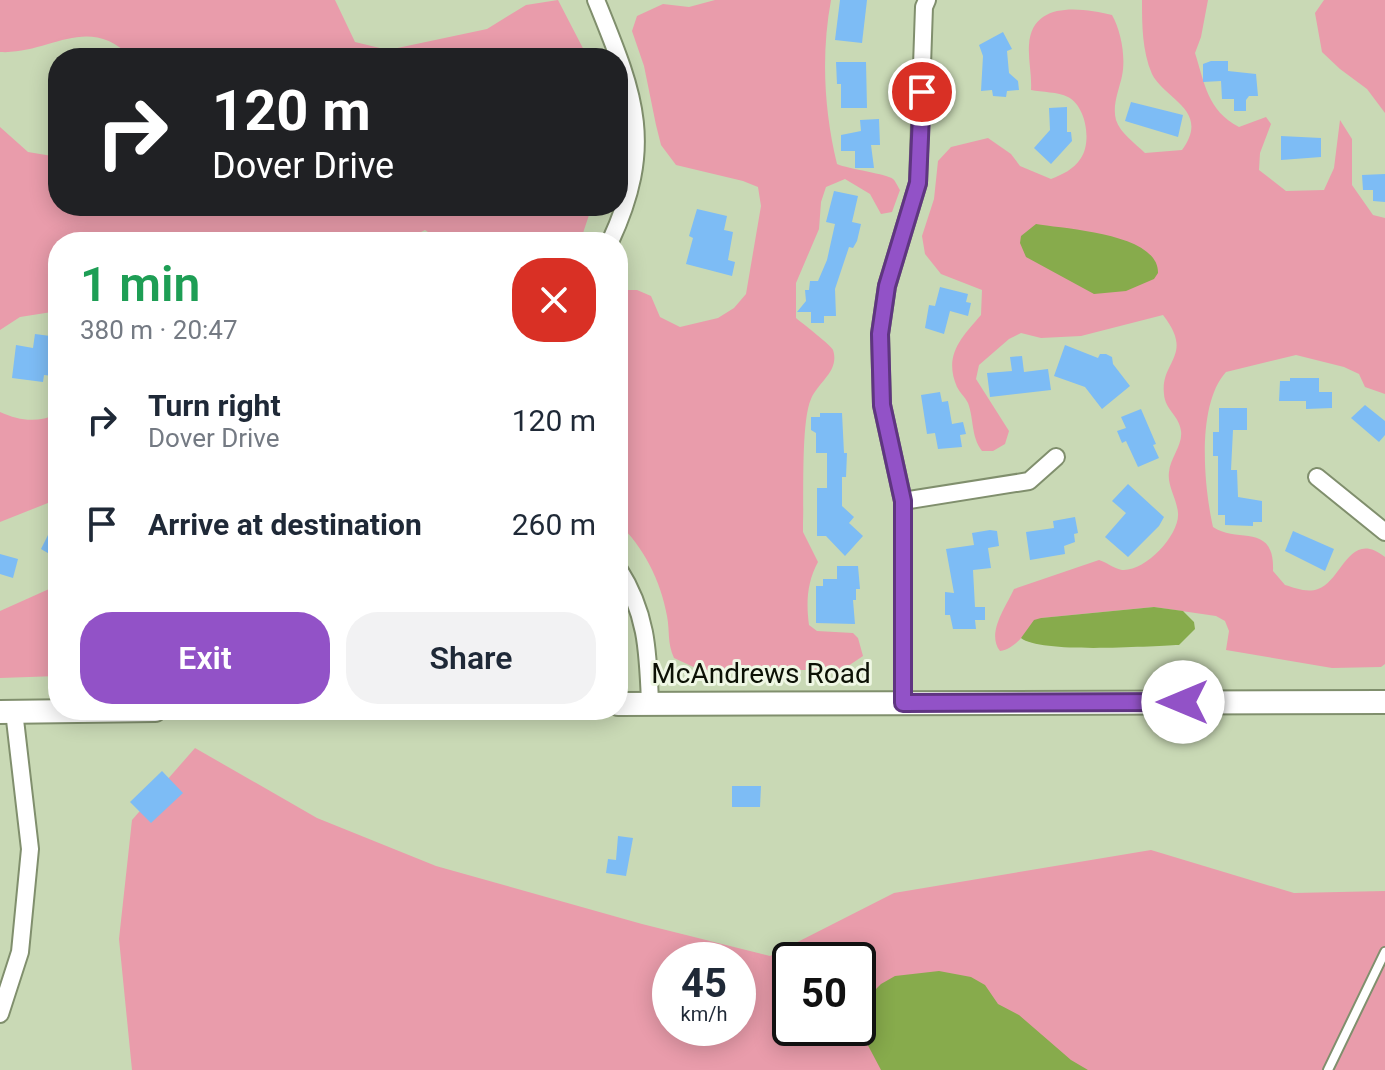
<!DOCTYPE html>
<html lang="en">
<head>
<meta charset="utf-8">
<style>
	:root { --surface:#fff; --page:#f2f2f3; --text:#1f2937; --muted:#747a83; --accent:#9252c7 }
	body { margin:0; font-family:Roboto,sans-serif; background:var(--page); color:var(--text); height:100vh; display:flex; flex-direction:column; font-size:30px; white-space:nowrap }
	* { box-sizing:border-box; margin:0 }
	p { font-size:26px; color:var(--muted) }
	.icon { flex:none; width:44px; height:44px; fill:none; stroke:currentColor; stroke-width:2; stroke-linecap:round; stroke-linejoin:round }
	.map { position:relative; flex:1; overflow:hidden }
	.details { position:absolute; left:48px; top:232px; width:580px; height:488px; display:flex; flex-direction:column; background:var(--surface); border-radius:32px; box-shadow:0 4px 20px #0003 }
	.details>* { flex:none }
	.hud { position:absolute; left:48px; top:48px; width:580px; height:168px; border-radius:32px; box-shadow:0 4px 20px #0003; background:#202124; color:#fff; overflow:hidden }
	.speed { position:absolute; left:652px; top:942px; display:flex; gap:16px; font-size:40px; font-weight:700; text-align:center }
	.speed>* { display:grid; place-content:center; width:104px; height:104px; border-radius:50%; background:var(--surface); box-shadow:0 4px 20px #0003; line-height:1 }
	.speed small { font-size:20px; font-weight:400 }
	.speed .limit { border:4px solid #111; border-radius:12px; background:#fff; color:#111 }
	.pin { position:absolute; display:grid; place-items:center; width:68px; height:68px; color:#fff; margin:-34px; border:4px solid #fff; border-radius:50%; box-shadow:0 2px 8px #0007 }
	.me { position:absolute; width:88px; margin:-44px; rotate:270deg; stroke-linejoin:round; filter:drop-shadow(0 0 6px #0008) }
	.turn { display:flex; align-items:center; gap:28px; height:168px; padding:0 32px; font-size:36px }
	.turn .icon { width:104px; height:104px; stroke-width:2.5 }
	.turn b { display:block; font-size:56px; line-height:68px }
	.round { display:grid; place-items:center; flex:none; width:84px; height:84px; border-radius:32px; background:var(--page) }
	.summary { display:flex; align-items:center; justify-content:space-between; height:136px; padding:0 32px }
	h1 { font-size:48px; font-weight:600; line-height:60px; color:#1e9e55 }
	.button { display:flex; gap:16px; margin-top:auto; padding:16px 32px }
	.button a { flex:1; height:92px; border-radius:32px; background:var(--accent); color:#fff; font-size:32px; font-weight:600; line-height:92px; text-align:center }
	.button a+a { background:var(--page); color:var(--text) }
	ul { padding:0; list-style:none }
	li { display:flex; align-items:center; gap:24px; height:104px; padding:0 32px }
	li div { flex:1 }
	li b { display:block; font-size:30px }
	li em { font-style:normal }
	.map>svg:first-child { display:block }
	.green { fill:#e99cab; fill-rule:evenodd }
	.water { fill:#87ab4c }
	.building { fill:#7dbcf5 }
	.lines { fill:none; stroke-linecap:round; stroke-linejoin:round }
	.lane-casing { stroke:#808f6d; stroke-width:12 }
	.street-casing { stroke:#808f6d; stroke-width:20 }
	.secondary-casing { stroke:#808f6d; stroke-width:26 }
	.lane { stroke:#fff; stroke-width:8 }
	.street { stroke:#fff; stroke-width:16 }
	.secondary { stroke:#fff; stroke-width:22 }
	.route-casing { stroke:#5f3581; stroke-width:20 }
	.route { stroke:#9252c7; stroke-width:14 }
	.labels { text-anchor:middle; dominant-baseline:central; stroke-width:6; stroke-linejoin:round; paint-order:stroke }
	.street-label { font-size:28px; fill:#0c1105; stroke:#eff7e4 }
</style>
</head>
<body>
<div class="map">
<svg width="1385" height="1070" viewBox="0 0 1385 1070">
	<rect width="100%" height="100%" fill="#c9d9b5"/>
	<g class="green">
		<path d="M0,0H335L355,42L388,50L487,29L526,5L558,0L588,58H132C87,12 50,55 0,52Z"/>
		<path d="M715,0H831C821,54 824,111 837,164C848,169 888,174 893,179C895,180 899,189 900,190L892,212L881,214L870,194L845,179L826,187L821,202L819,229L796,283V318C802,323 832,346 833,350C840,371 818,382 811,399C801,421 804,495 803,523V532L818,562C807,582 806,603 809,625L817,631L853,633L858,638L863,656L842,670H700L674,658C667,643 670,632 667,616C661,581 643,546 618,523V295L623,290H637L651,296L660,317L680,327L718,318L734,308L746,294L761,206L758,187L743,181L676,165L661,145L656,125L644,66L632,31L637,16L663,4L689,7Z"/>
		<path d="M1142,0H1208L1201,37L1195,53C1205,84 1207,110 1239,127L1266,117L1271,124L1260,153L1259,170L1286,191L1324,190L1334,168L1340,120L1352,139V185L1373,215L1385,218V394L1365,387L1359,374L1344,367L1296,355L1226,372C1196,405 1204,487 1213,527C1238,544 1275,522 1273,571L1285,585C1295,588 1307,593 1318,589C1342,581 1349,528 1385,557V664L1381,667L1332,668L1226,650L1229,631L1225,621L1216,616L1154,607L1041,618C1026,628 1019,648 1000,651C986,633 1006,607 1014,589L1099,560C1106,562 1115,569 1122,570C1145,572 1180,535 1178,513C1177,499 1167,486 1169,472C1170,458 1183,445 1181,431C1179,415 1165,410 1164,394C1160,361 1195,356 1163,315L1081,336L1041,338L1021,333L1009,339L979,365L976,379L1009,431L1005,444L993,451H982C971,437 974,419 968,403C965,397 960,393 957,387C943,355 962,337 981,315L982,290L941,274L925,254L922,236L934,199L938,161L951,147L988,138L1011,154L1020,166L1051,179C1063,174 1073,170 1081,158C1092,142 1086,106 1068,97C1058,92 1042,92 1031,90C1032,75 1028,60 1029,45C1032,0 1082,8 1112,15C1121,31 1126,57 1122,76C1119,90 1112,105 1116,120C1120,133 1136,144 1145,153L1182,150C1211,110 1165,100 1152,74C1142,51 1142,24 1142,0Z"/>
		<polygon points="1324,0 1385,0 1385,113 1367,89 1340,69 1322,52 1315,13"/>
		<polygon points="0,127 28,152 58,157 58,206 592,206 580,242 443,242 425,230 401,242 58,242 58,311 20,317 0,330"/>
		<path d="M0,412C20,421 37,423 58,414V499L0,522Z"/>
		<polygon points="58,585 58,676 0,678 0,611"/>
		<path d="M195,748L317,818L436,866L642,924L770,956L894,893L1151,850L1294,893L1385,891V1070H132L119,939L132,820ZM670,960H738V1028H670ZM790,960H858V1028H790Z"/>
	</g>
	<g class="water">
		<path d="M1036,224C1064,229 1159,233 1158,273L1154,279L1126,291L1094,294L1026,257L1020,243L1021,236Z"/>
		<path d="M1154,607L1183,611L1194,622L1195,629L1179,645C1149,646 1041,654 1021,638L1034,620L1041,618Z"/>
		<polygon points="939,971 971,977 985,985 998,1004 1019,1015 1071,1060 1088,1070 881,1070 863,1036 867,998 881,984 895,976"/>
	</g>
	<g class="building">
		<polygon points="840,0 867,0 862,43 835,40"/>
		<polygon points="1003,32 1012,49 1007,51 1009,73 1018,81 1019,90 1007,91 1006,97 993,96 992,90 981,91 983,56 979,45"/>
		<polygon points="1211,61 1228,61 1228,71 1256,74 1258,96 1249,96 1246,100 1246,111 1234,111 1234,99 1222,99 1221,81 1203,82 1203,64"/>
		<polygon points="836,62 866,62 867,108 841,108 841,84 837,84"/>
		<polygon points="1131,102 1183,115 1178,137 1125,121"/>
		<polygon points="1067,107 1067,132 1071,132 1072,141 1051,164 1034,148 1050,130 1049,108"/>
		<polygon points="879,119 880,145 871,145 874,168 855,168 855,151 841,151 841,135 861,131 860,120"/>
		<polygon points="1281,136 1321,138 1321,157 1281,160"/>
		<polygon points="1385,174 1385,202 1373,201 1373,190 1363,190 1362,175"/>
		<polygon points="834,191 858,196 852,222 861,224 857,241 853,248 849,247 835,289 836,316 824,316 824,323 811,323 811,312 797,312 806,301 805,290 809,290 810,281 818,281 827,260 835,224 826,222"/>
		<polygon points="697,209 727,216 724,230 733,232 728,260 735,262 732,276 686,264 693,238 689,236"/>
		<polygon points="940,287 968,294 966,302 971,303 968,316 950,311 944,334 925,328 929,305 935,306"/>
		<polygon points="35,334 58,337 53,376 44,375 43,382 12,378 16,345 33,348"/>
		<polygon points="1065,345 1098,358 1100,354 1106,354 1112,357 1113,364 1130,386 1102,409 1085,387 1054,376"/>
		<polygon points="1022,356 1024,372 1048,369 1051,390 990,397 987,373 1012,371 1010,357"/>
		<polygon points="1290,378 1319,378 1319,392 1332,392 1332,408 1306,409 1306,401 1279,401 1280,381 1290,381"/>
		<polygon points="940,392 942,402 948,401 952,424 963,422 966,434 960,435 962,447 938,449 935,433 927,434 921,395"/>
		<polygon points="1365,405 1385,421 1385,435 1379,442 1351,418"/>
		<polygon points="1219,408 1247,408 1247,430 1233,430 1231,470 1237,470 1238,497 1262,501 1262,522 1253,522 1253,526 1225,525 1225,515 1218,515 1218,456 1213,456 1213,432 1219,432"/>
		<polygon points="1141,409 1156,444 1153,445 1159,458 1138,467 1126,441 1122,443 1117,431 1126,428 1121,417"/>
		<polygon points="820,413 842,413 844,453 847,453 846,477 842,477 842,506 854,517 849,523 863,536 845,556 826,536 817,536 817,488 827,488 827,453 816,453 816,433 811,430 811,417 820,417"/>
		<polygon points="1128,484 1164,517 1159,526 1128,557 1105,537 1126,513 1112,501"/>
		<polygon points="58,515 58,559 41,549"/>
		<polygon points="1075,517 1078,533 1074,534 1075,542 1064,546 1065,554 1030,560 1026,532 1054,528 1053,521"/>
		<polygon points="990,530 997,531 999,546 988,548 991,568 973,570 975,607 985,607 985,620 975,620 976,629 953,629 950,615 945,615 945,592 954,593 946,549 974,545 972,533"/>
		<polygon points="1293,531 1334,549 1325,571 1285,551"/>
		<polygon points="0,554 18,559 13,578 0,574"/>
		<polygon points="837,566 858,566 860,589 856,589 856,600 853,600 855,624 816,623 816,586 823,586 823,579 837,579"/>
		<polygon points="162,771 183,793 151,823 130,802"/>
		<polygon points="732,786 761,786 760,807 732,807"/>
		<polygon points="618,836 633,838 626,876 606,873 608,859 616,860"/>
	</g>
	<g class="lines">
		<g class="lane-casing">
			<polyline id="lane" points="1328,1070 1385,952"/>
		</g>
		<g class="street-casing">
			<g id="street">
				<path d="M596,0C634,94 656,143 610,242"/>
				<polyline points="1317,477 1385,532"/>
				<polyline points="903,501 1029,481 1056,457"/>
				<path d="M618,568C647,613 648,651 650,703"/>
				<polyline points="903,703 903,501 882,405 880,334 887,286 918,183 924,7 927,0"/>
				<polyline points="0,1014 20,952 30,849 14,711"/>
			</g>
		</g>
		<g class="secondary-casing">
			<g id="secondary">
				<polyline points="618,704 1385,702"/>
				<polyline points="0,712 155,710"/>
			</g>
		</g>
		<use href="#lane" class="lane"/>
		<use href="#street" class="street"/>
		<use href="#secondary" class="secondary"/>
	</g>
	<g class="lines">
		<g class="route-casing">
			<polyline id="route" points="922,92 918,183 887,286 880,334 882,405 903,501 903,703 1183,702"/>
		</g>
		<use href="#route" class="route"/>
	</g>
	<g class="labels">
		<g class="street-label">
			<text x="761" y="673">McAndrews Road</text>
		</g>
	</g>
</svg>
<div class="speed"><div>45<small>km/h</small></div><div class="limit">50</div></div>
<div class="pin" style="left:922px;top:92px;background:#d93025"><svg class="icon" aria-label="arrive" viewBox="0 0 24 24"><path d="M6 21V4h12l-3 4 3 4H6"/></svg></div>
<svg class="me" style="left:1183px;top:702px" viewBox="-20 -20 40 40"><circle r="19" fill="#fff"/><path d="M0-13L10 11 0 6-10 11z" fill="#9252c7"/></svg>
<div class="hud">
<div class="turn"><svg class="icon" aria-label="right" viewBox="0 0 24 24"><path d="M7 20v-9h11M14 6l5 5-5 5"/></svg><div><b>120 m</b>Dover Drive</div></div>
</div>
<section class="details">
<div class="summary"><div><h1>1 min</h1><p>380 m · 20:47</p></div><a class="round" style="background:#d93025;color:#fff"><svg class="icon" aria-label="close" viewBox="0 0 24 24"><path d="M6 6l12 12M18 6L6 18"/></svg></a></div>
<ul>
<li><svg class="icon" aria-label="right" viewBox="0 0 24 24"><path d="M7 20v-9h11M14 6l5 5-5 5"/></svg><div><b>Turn right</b><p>Dover Drive</p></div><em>120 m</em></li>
<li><svg class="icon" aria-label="arrive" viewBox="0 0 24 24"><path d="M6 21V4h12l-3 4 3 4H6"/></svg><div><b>Arrive at destination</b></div><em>260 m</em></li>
</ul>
<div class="button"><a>Exit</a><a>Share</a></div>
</section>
</div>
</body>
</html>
